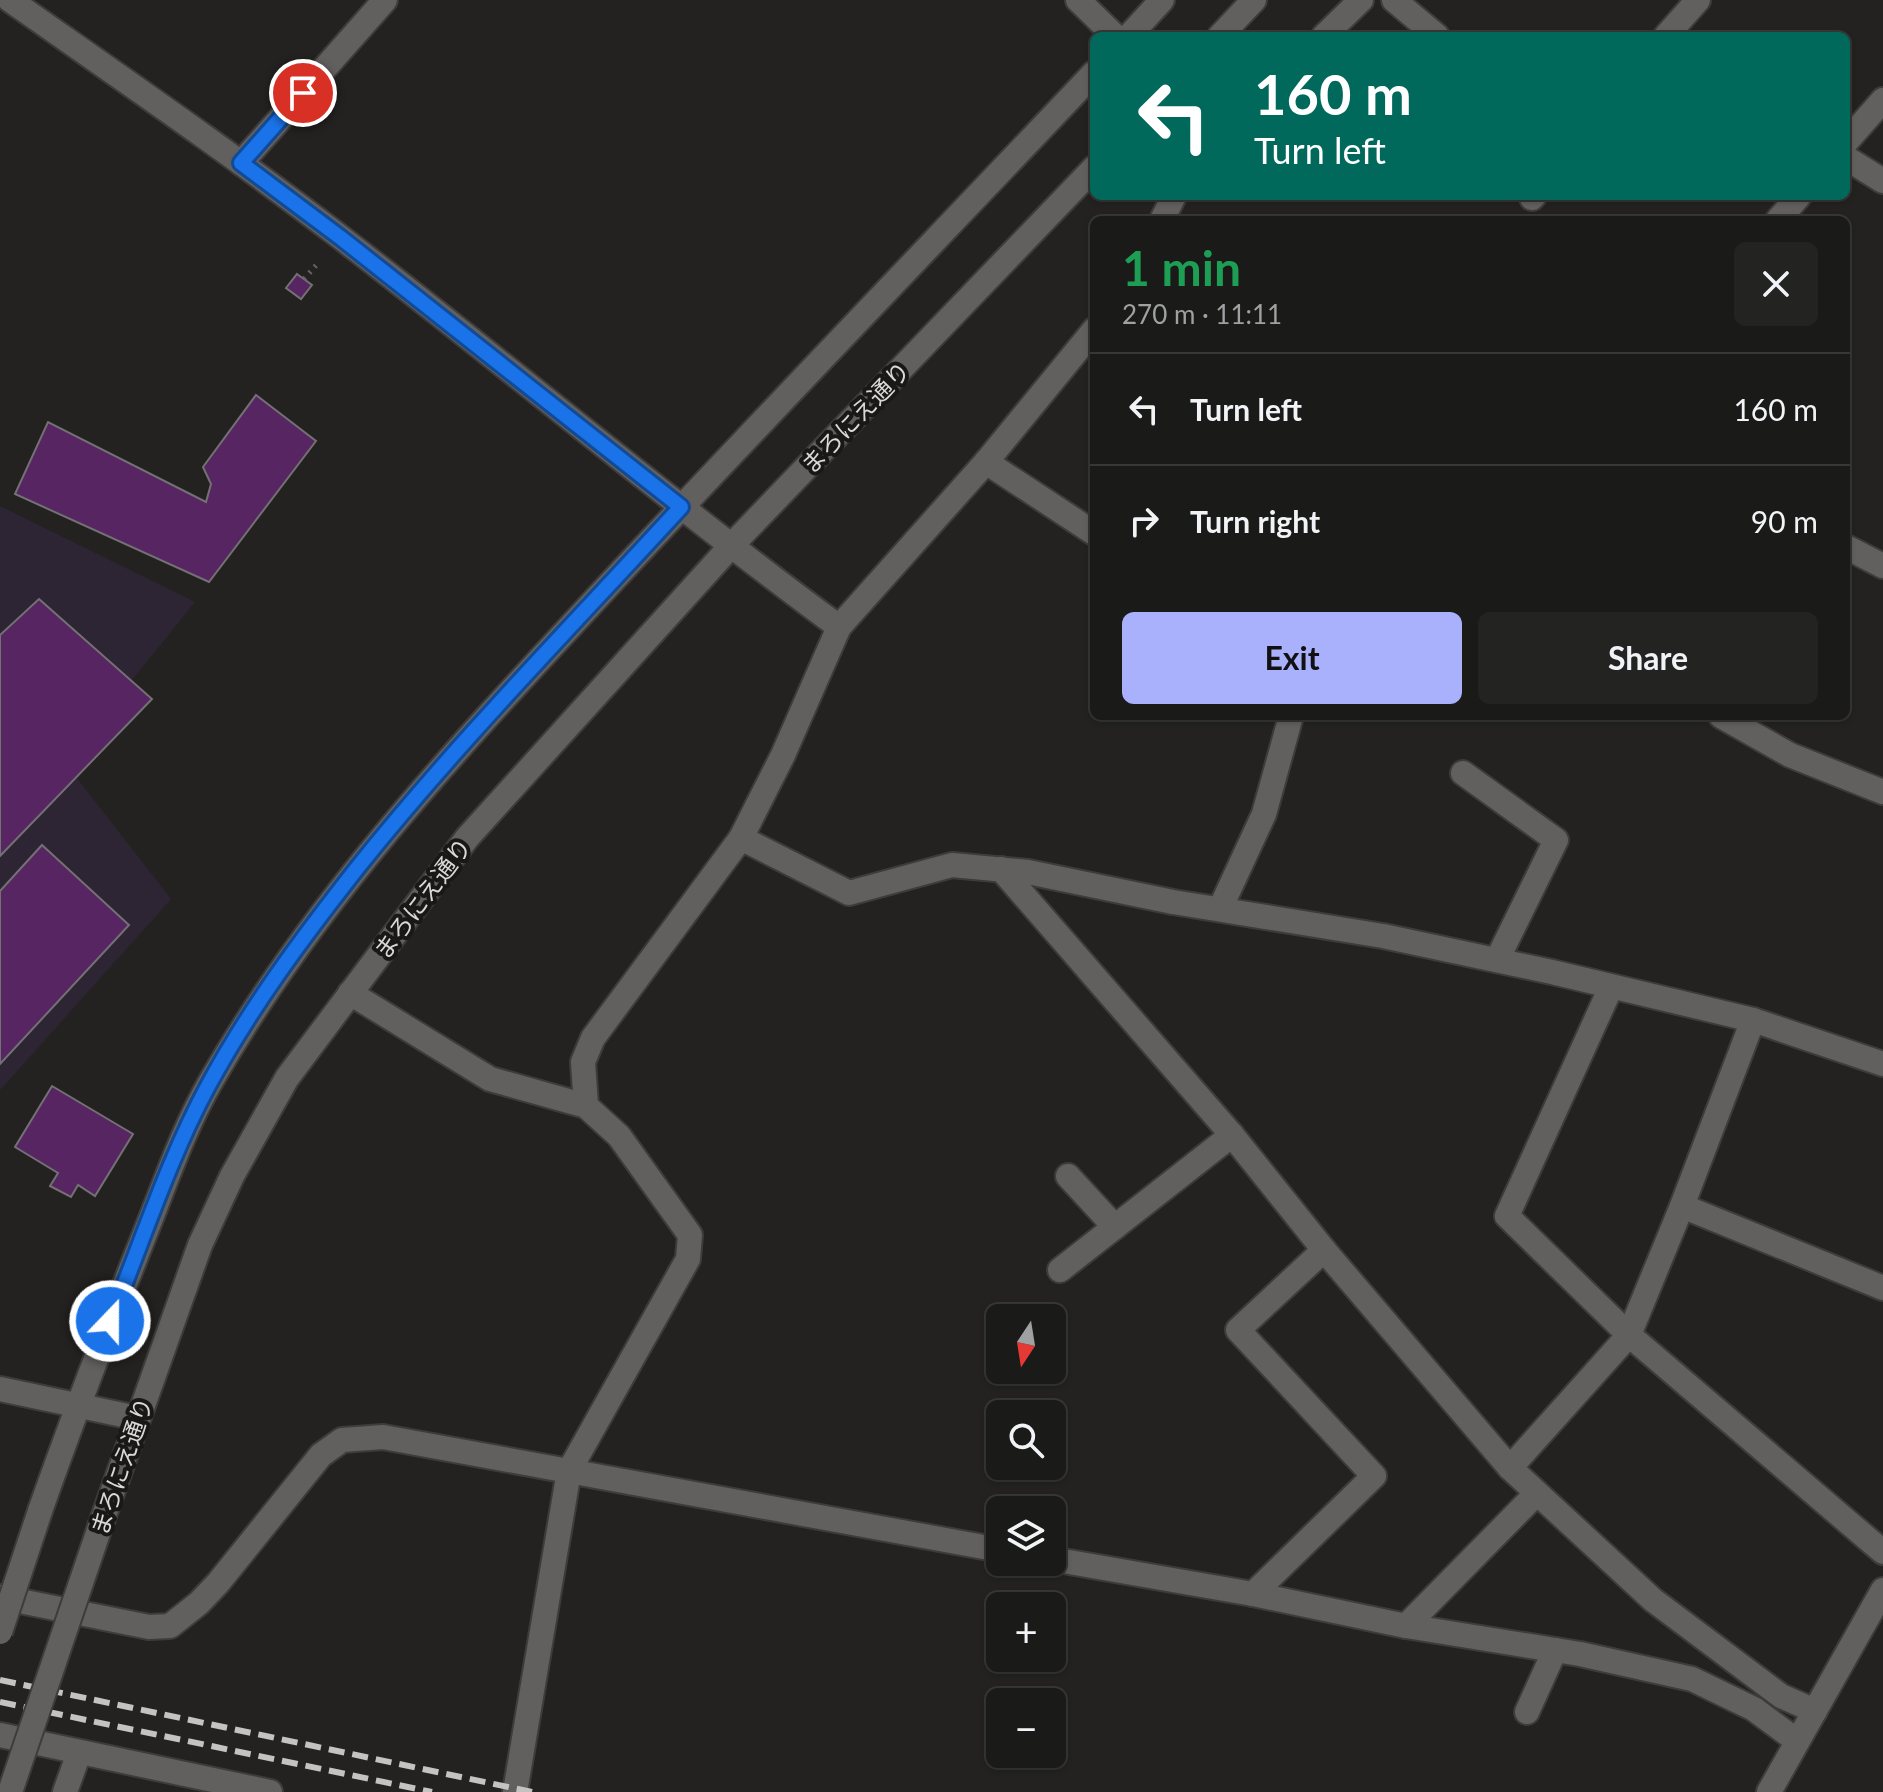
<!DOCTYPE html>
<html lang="en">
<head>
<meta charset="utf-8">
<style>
	:root { --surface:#1a1a18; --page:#232321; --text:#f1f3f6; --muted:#9fa1a2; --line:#383837; --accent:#a9b0fc }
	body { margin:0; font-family:Lato,"Noto Sans JP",sans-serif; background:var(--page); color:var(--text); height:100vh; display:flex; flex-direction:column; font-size:30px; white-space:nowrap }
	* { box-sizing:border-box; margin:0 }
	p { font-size:26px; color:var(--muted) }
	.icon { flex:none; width:44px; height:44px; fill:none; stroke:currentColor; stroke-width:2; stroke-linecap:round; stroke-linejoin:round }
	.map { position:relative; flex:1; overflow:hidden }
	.drawer { position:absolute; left:1090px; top:216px; width:760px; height:504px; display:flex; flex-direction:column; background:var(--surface); border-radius:12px; box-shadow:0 2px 6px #0004,0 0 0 2px var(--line) }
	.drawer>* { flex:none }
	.top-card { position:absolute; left:1090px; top:32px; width:760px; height:168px; border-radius:12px; box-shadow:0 2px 6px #0004,0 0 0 2px var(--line); background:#00695c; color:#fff; overflow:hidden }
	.needle { width:52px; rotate:192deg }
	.buttons { position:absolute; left:986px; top:1304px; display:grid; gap:16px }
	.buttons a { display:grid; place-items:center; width:80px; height:80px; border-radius:12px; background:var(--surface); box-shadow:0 2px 6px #0004,0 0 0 2px var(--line); font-size:40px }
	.pin { position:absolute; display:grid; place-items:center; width:68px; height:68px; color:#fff; margin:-34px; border:4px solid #fff; border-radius:50%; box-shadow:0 2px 8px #0007 }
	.me { position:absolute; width:88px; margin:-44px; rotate:22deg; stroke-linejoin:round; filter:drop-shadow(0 0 6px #0008) }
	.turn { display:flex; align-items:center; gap:28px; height:168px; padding:0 32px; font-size:36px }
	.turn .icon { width:104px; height:104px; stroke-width:2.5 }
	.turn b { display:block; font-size:56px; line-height:68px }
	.round { display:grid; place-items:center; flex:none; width:84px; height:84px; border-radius:12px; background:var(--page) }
	.head { display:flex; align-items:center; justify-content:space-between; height:136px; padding:0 32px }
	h1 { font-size:48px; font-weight:700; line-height:60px; color:#1e9e55 }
	.button { display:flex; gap:16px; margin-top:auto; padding:16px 32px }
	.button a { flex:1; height:92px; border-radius:12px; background:var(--accent); color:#111; font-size:32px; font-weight:700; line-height:92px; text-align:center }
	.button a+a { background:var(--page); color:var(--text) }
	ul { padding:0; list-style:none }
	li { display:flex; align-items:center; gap:24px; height:112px; padding:0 32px; border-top:2px solid var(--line) }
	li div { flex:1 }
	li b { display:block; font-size:30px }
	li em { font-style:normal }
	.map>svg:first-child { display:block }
	.education { fill:#2e2534 }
	.building { fill:#562562; stroke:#737173; stroke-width:2 }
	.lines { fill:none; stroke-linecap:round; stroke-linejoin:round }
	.minor-casing { stroke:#3d3c3b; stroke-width:28 }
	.path { stroke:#646361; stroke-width:5; stroke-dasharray:2 6; stroke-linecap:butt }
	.minor { stroke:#61605e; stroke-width:24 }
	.rail { stroke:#c4c3c2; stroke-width:6; stroke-dasharray:16 8; stroke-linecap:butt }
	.minor-bridge-casing { stroke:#3d3c3b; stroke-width:28; stroke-linecap:butt }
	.minor-bridge { stroke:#61605e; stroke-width:24 }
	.route-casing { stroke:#114b97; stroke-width:20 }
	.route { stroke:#1a73e8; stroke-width:14 }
	.labels { text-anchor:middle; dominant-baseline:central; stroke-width:8; stroke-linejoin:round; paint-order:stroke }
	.street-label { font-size:24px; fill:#dad9d8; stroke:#191816 }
</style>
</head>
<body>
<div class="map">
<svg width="1883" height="1792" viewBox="0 0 1883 1792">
	<rect width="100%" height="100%" fill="#232220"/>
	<polygon class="education" points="0,506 195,602 65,763 171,899 0,1090"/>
	<g class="building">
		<polygon points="297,274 312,285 301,299 286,288"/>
		<polygon points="256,395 316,441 209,582 15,494 48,422 206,502 211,484 203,467"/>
		<polygon points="39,599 152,699 0,856 0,635"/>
		<polygon points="42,845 129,925 0,1064 0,891"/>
		<polygon points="52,1086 133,1134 95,1196 78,1185 71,1197 50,1186 58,1173 15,1147"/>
	</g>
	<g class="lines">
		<g class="minor-casing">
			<g id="minor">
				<path d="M10,0C121,78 232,154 339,236C507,365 669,502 839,627"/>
				<polyline points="1078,0 1115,36"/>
				<polyline points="1394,0 1437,36"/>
				<polyline points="1129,36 1162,0"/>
				<polyline points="1220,36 1254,0"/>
				<polyline points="1324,36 1361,0"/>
				<polyline points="1666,36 1698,0"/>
				<polyline points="1846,142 1883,100"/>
				<polyline points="1846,158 1883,181"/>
				<polyline points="241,163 385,0"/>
				<polyline points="1532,198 1534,196"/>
				<polyline points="1162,220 1174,196"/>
				<polyline points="1778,220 1799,196"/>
				<polyline points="986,462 1094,533"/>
				<polyline points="1846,547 1883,566"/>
				<polyline points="1721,716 1790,755 1883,792"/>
				<polyline points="1463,773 1556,840 1497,960"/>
				<polyline points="741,838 849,893 952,865 1028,872 1173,902 1383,936 1552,972 1753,1020 1883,1064"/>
				<polyline points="1001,869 1232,1135 1324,1250 1510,1468 1653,1600 1781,1696 1815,1711"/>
				<polyline points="1220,909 1264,814 1291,716"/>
				<polyline points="1611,987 1507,1216 1629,1335 1883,1552"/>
				<polyline points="350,993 490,1079 586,1106 619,1136 690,1235 688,1259 569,1471 515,1792"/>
				<polyline points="586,1106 583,1062 593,1038 741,838 783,755 839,627 986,462 1094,330"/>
				<polyline points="1068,1176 1115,1227"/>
				<polyline points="1682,1206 1883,1288"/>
				<polyline points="1060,1270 1232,1135"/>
				<polyline points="0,1389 137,1418"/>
				<polyline points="1510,1468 1629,1335 1682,1206 1753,1020"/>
				<path d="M40,1511C73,1417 109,1324 146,1231C166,1181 184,1128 211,1081C317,896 463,742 607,587C768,414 932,244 1094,73"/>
				<polyline points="101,1524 200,1245 232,1176 287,1078 467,838 730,547 1094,168"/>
				<polyline points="1052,1559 1253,1594 1406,1626 1580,1654 1692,1679 1754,1709 1797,1741"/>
				<polyline points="1253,1594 1374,1476 1238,1330 1324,1250"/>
				<polyline points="0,1597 149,1627 170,1626 199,1603 218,1583 321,1455 342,1440 383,1437 1000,1550"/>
				<polyline points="1406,1626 1536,1494"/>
				<polyline points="1527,1712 1555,1650"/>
				<polyline points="0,1735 270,1792"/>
				<polyline points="65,1792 79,1753"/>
				<polyline points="1769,1792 1883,1590"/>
			</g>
		</g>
		<polyline class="path" points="304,279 319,262"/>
		<use href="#minor" class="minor"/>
		<g class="rail">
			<polyline points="0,1680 532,1792"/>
			<polyline points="0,1702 432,1792"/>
		</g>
		<g class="minor-bridge-casing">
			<g id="minor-bridge">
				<polyline points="0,1632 40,1511"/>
				<polyline points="10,1792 101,1524"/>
			</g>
		</g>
		<use href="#minor-bridge" class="minor-bridge"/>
	</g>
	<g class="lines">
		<g class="route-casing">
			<path id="route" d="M110,1321C141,1245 169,1158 208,1086C250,1008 303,937 358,867C459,741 572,626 681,507L341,238L241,163L303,93"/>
		</g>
		<use href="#route" class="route"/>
	</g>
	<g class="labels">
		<g class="street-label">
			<text transform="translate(855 417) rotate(-46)">まろにえ通り</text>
			<text transform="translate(422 898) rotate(-53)">まろにえ通り</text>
			<text transform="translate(121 1466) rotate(-71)">まろにえ通り</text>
		</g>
	</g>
</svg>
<div class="buttons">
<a><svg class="needle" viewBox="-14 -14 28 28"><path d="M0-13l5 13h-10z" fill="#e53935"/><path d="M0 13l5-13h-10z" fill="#9fa1a2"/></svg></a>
<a><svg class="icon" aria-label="search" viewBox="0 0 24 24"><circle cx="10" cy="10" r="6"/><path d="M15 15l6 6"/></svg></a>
<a><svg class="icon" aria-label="layers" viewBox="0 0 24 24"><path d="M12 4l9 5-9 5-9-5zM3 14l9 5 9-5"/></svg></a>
<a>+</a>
<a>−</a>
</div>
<div class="pin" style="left:303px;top:93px;background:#d93025"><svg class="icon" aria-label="arrive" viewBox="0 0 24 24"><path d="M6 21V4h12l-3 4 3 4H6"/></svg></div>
<svg class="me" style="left:110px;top:1321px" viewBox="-20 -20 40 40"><circle r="17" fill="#1a73e8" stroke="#fff" stroke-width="3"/><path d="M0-11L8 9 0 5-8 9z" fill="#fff"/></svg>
<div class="top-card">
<div class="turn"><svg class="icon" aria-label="left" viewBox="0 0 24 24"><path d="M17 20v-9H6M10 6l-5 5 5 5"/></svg><div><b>160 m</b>Turn left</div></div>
</div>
<section class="drawer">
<div class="head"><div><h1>1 min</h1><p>270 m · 11:11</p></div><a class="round"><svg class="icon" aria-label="close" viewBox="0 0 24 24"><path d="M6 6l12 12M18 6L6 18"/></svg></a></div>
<ul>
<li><svg class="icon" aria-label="left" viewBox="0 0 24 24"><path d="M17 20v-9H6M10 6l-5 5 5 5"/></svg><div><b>Turn left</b></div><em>160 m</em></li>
<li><svg class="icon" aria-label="right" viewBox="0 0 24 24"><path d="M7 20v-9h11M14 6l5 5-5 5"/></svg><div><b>Turn right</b></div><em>90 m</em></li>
</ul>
<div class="button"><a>Exit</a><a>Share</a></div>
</section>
</div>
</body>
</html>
